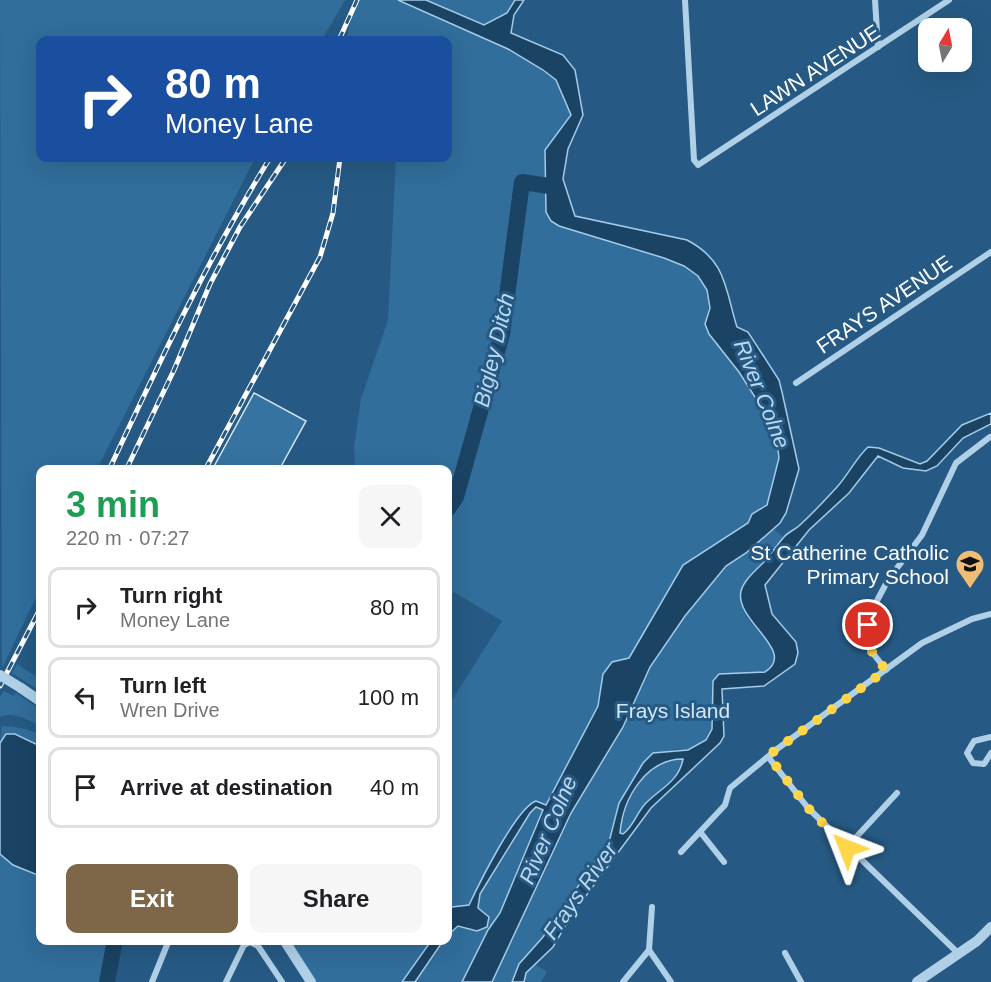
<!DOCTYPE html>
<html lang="en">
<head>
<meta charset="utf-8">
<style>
	:root { --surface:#fff; --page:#f6f6f6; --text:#202124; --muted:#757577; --line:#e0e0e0; --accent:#7e6748 }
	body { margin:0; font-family:Arial,sans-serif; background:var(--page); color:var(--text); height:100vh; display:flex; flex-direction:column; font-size:22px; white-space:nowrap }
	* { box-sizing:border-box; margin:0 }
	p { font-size:20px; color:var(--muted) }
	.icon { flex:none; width:33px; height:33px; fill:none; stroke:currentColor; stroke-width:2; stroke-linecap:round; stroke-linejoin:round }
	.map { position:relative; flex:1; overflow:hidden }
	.side { position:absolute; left:36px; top:465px; width:416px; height:480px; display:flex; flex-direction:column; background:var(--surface); border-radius:12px; box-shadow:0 6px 24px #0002 }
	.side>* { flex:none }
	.top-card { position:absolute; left:36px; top:36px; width:416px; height:126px; border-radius:12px; box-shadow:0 6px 24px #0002; background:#1a4fa0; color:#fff; overflow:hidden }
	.needle { width:39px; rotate:10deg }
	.fabs { position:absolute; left:918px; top:18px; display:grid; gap:12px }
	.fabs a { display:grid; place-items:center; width:54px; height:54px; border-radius:12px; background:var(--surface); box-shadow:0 6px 24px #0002; font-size:30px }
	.pin { position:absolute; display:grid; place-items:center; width:51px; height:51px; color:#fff; margin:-26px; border:3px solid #fff; border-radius:50%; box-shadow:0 2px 6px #0007 }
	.me { position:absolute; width:66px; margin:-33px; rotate:315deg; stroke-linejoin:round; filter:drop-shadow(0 0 4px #0008) }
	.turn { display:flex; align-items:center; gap:21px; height:126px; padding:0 30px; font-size:27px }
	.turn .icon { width:78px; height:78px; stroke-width:2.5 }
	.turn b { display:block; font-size:42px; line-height:51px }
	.round { display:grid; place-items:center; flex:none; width:63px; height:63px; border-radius:12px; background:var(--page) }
	.overview { display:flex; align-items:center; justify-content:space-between; height:102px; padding:0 30px }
	h1 { font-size:36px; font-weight:600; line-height:45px; color:#1e9e55 }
	.action { display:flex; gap:12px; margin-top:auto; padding:12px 30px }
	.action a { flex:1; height:69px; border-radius:12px; background:var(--accent); color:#fff; font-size:24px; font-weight:600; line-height:69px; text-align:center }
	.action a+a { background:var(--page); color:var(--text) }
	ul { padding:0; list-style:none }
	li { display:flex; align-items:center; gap:18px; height:81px; margin:0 12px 9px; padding:0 18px; border:3px solid var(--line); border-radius:12px }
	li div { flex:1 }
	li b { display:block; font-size:22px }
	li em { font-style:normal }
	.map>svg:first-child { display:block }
	.green { fill:#316e9b }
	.water { fill:#1b4364; stroke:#a4cce8; stroke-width:1.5; fill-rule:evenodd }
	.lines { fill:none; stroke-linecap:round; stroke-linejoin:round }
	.river { stroke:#1b4364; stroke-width:16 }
	.building { fill:#3773a0; stroke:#d3e7f6; stroke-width:1.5 }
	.minor { stroke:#b0d0e7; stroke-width:6 }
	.tertiary { stroke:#b0d0e7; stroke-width:10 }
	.rail-casing { stroke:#fff; stroke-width:5 }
	.rail { stroke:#265a84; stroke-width:3; stroke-dasharray:9; stroke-linecap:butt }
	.tertiary-bridge { stroke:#b0d0e7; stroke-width:10 }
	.route { stroke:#ffd54a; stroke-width:10; stroke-dasharray:0 18 }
	.labels { text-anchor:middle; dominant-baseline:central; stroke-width:6; stroke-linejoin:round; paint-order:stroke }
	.street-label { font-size:21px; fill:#fff; stroke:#265a84 }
	.poi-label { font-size:21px; fill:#fff; stroke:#265a84; text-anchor:end }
	.park-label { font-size:21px; fill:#d3e7f6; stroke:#265a84 }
	.water-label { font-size:22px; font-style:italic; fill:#bbd9ef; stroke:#265a84 }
</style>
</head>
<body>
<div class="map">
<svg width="991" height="982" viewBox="0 0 991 982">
	<rect width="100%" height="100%" fill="#265a84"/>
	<g class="green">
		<polygon points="0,0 345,0 322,40 40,40 40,158 255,158 97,469 40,470 40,589 2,668"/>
		<path d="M360,0H398L508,49L556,80L571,115L545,150L546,212C577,224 607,235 637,247C657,255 679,261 696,274C707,285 712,302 706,316C725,347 778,423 779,456C779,470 772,487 769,502L755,512L784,538L742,591C741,599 741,607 745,614C753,631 793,653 765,672L743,674L713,681L712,729L706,740L688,750L674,749L638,773L629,784L615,814L609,841L543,937L519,964L512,982H315L288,941L447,940V708L502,621L454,592L447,602V470L355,469L354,447L361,399L388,320L396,158H447V40H347L351,16Z"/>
		<polygon points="426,0 515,0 507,13 484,25"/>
		<polygon points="17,664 40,679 40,691 12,673"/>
		<path d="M4,691L13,696L16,693L40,709V726C28,720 13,711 0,717V697Z"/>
		<path d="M2,726C16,727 28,728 40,735V746L15,734H6L0,743Z"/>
		<path d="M683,758C680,781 659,789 645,804C636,813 634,826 623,834L620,833C623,812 637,776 655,765C663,760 674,759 683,758Z"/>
		<polygon points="0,854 13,865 40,876 40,940 112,941 105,982 0,982"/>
		<polygon points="535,964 547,972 541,982 524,982 526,973"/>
	</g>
	<g class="water">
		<path d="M398,0H426L484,25L507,13L515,0H524L514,15L511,33L563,55L575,70L583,115L568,149L563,179L575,216L687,240C727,261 725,289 737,327L748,332L779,380L782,392L799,469L786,513L780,523L746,553L726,566L685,616L650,667L623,727L571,813L492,982H462L488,930L500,913L543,810L536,807L530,813L480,894L478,908L489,917L487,927L477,931L458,926L447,936V912L452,907L469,905C479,884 516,808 536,801L546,805L598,706L603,674L612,662L629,658L683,565L748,523L752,514L767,505L779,458L778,450L762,408L739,372L709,334L705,324L710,308L707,290L698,276L684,266L664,258L559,226L551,221L546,212L545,150L571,115L556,80L543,70L508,49Z"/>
		<path d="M991,413V424L963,438L937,466L926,471L903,468L878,456L849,493L809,530L765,585L772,614L796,642L798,653L795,664L764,686L722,689L724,736L720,743L651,808L571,916L553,947L526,973L524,982H512L519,964L543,937L609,842L619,803L643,763L653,753L688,750L706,740L712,729L713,681L719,674L765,672C798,651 734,621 741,591C744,580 756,570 764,562C771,554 777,545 784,537C789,531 797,529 802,523C814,512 826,499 837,487C848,475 856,458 868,447L879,448L920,464L927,461L962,425ZM683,759C679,782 659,789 645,804C636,814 634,826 623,834L620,833C623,798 646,759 683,759Z"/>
		<polygon points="6,734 15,734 40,746 40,876 13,865 0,854 0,743"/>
		<polygon points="431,941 443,941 415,982 402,982"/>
	</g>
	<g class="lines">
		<g class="river">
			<polyline points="447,510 456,497 502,334 522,182 556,187"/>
			<polyline points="107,982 115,940"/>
		</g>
	</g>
	<polygon class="building" points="254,393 306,421 279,470 212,470"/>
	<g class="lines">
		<g class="minor">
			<polyline points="685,0 694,160 698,165 949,0"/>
			<polyline points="875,0 878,47"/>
			<polyline points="796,383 991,252"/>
			<polyline points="886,670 872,652 866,639 872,610 888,580 922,535 956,463 990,437"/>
			<polyline points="991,737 974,741 967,753 973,763 984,764 991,753"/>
			<polyline points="701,833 724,862"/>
			<polyline points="847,847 897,793"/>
			<polyline points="681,852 725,805 730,788 771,754"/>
			<polyline points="649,950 652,907"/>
			<polyline points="785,953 801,982"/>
			<polyline points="959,954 808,808 769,758 773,752 922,643 972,619 991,614"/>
			<polyline points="152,982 169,940"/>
			<polyline points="226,982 244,945 250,942 258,946 282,982"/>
			<polyline points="623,982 649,950 671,982"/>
		</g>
		<g class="tertiary">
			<polyline points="21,688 40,701"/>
			<polyline points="284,940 311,982"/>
			<polyline points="917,982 977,941 991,927"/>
		</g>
		<g class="rail-casing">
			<g id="rail">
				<polyline points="339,40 357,0"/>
				<path d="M109,470C159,363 208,258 270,158"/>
				<polyline points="126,470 174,370 210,284 240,227 286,158"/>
				<polyline points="205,470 320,257 333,213 340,158"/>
				<polyline points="0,686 40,609"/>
			</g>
		</g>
		<use href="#rail" class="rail"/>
		<polyline class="tertiary-bridge" points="0,675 21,688"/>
	</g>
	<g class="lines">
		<path class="route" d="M847,848L808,808L770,758L773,752L886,670C874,655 864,646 868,625"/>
	</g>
	<defs>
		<g id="school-pin" transform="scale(1.5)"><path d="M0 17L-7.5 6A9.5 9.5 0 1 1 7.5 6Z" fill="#f0bd75" stroke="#265a84"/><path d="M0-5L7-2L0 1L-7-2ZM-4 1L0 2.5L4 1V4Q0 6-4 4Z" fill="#111"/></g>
	</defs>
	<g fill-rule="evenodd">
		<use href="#school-pin" x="970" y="564"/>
	</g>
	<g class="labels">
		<g class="street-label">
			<text transform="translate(815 70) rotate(-33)">LAWN AVENUE</text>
			<text transform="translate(884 304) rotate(-34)">FRAYS AVENUE</text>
		</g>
		<g class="poi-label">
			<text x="949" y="552">St Catherine Catholic<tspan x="949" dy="24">Primary School</tspan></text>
		</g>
		<g class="park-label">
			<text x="673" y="710">Frays Island</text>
		</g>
		<g class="water-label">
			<text transform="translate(494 350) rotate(-77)">Bigley Ditch</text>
			<text transform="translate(762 394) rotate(68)">River Colne</text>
			<text transform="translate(548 830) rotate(-67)">River Colne</text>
			<text transform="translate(580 891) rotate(-55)">Frays River</text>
		</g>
	</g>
</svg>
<div class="fabs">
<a><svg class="needle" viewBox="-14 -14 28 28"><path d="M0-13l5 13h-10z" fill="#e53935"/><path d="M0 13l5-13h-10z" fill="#757577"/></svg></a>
</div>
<div class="pin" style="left:868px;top:625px;background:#d93025"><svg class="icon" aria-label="arrive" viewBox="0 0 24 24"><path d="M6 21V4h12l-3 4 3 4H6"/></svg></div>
<svg class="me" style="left:847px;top:848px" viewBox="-20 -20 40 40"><path d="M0-17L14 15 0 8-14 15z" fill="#ffd54a" stroke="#fff" stroke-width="4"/></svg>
<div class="top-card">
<div class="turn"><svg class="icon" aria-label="right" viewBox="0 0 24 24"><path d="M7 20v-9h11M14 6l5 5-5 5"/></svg><div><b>80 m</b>Money Lane</div></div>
</div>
<section class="side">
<div class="overview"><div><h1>3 min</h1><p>220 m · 07:27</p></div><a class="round"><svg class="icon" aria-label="close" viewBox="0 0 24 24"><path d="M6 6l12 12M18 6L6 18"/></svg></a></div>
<ul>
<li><svg class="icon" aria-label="right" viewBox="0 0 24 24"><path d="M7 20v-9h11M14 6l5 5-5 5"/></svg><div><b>Turn right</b><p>Money Lane</p></div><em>80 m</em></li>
<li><svg class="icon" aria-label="left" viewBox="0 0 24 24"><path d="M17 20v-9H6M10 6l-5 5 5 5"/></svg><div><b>Turn left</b><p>Wren Drive</p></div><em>100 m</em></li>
<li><svg class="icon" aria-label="arrive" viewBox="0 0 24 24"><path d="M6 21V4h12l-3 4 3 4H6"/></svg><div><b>Arrive at destination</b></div><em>40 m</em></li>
</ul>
<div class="action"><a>Exit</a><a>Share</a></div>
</section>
</div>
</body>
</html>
